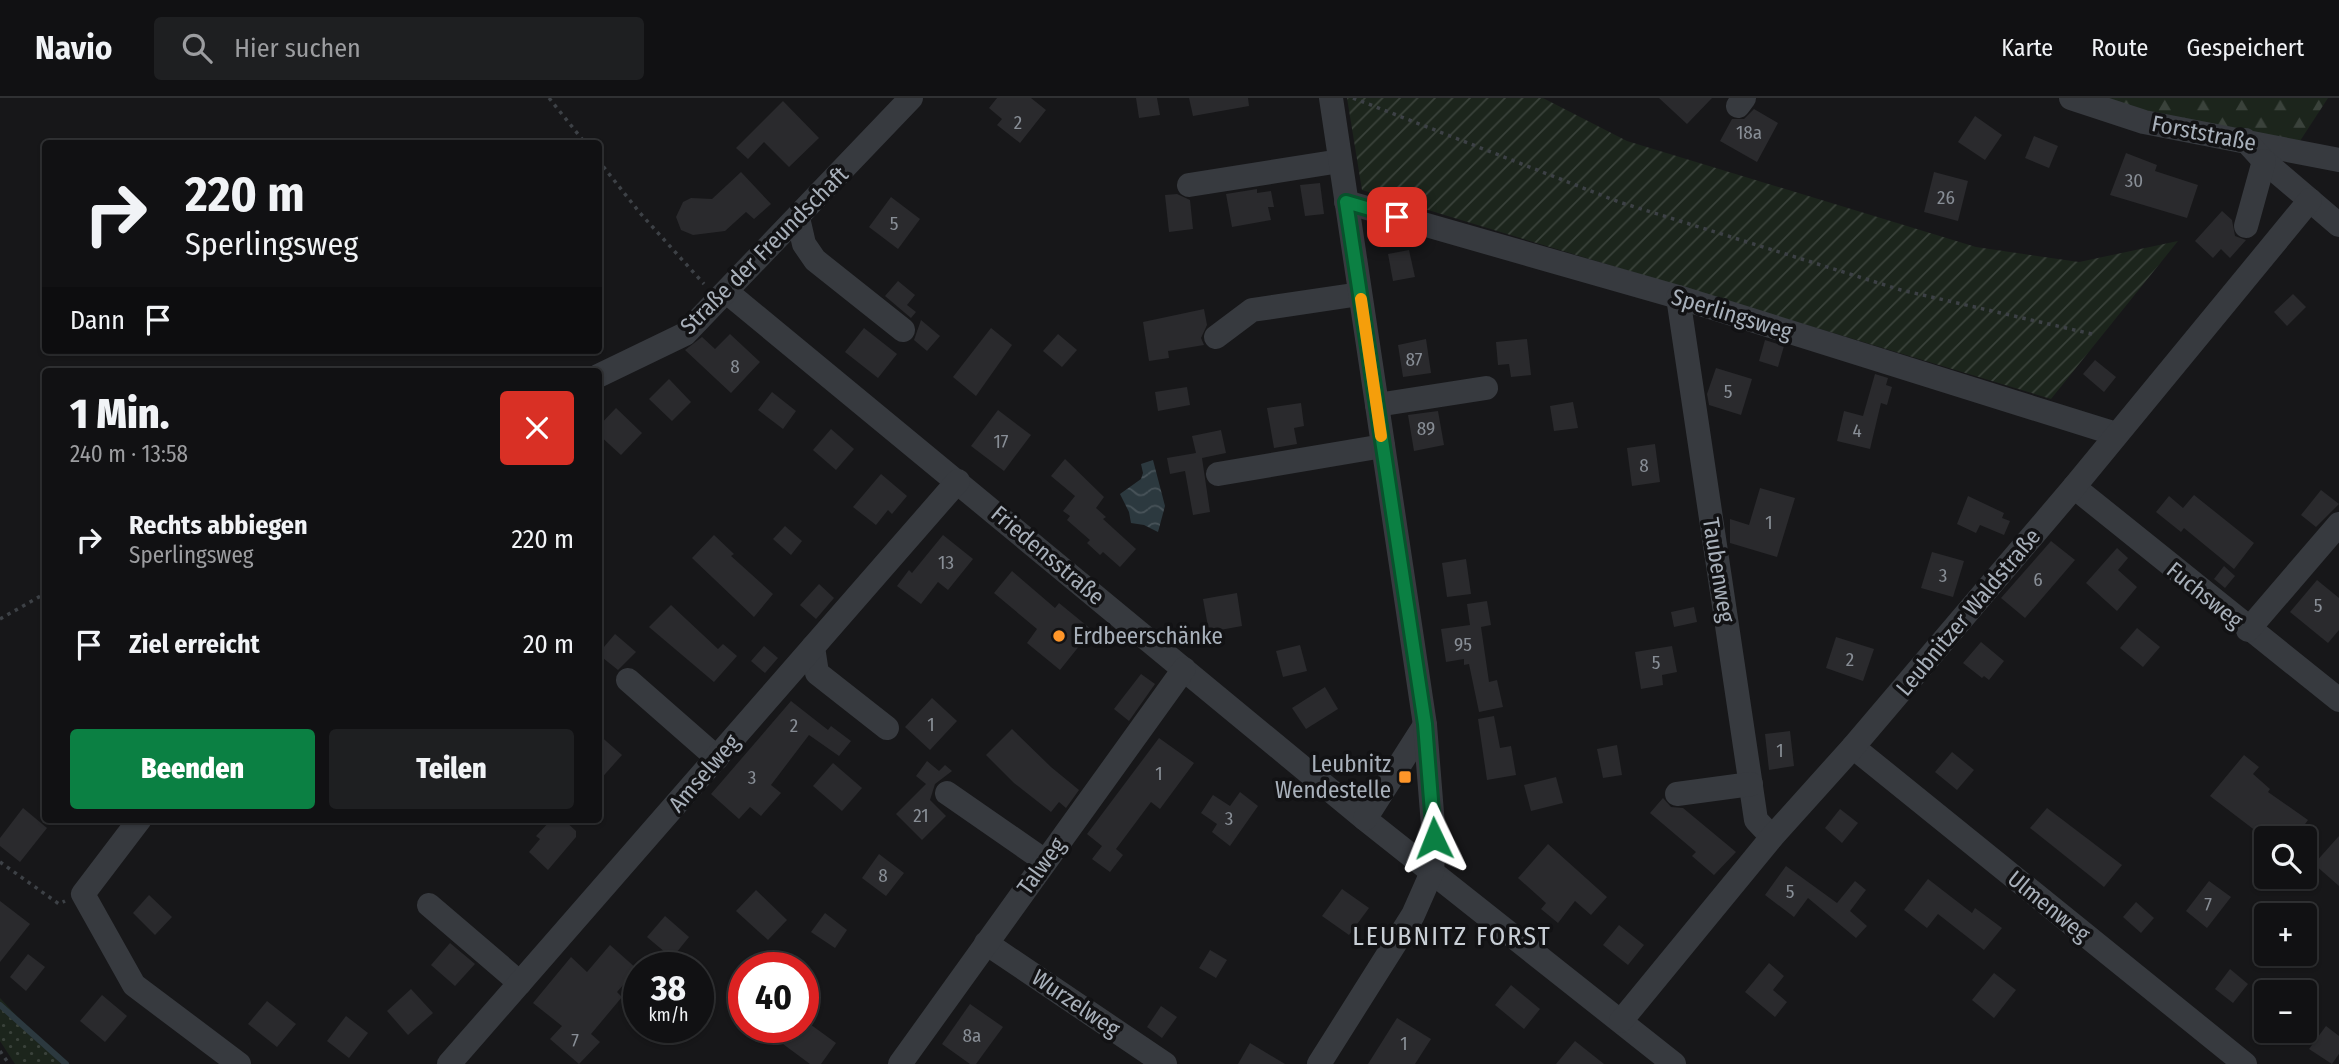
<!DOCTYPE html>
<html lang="de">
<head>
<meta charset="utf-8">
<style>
	:root { --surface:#111113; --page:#1e1f21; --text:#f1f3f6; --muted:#9c9da0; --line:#303133; --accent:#0b8043 }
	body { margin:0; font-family:"Fira Sans Condensed",sans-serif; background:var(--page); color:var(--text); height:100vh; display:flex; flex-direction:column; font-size:26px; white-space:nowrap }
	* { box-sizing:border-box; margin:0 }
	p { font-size:23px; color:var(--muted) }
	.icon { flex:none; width:38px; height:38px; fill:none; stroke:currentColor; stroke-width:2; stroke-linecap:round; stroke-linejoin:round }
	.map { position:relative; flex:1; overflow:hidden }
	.sheet { position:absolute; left:42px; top:270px; width:560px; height:455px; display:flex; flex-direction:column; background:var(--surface); border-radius:7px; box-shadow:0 2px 5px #0004,0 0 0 2px var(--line) }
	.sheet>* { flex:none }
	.guide { position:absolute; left:42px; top:42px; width:560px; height:214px; border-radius:7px; box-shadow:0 2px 5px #0004,0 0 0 2px var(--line); background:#111113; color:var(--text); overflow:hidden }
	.fabs { position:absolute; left:2254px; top:728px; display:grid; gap:14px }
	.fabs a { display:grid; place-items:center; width:63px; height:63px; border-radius:7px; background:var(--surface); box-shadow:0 2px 5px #0004,0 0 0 2px var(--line); font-size:35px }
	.speed { position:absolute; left:623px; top:854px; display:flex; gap:14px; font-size:35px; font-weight:700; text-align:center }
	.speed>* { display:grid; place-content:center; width:91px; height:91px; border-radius:50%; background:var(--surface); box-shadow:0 2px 5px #0004,0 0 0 2px var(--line); line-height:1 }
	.speed small { font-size:18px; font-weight:400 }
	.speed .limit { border:10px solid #d22; background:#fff; color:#111 }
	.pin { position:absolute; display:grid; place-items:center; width:60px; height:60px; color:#fff; margin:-30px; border-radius:14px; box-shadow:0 4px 10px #0006 }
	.me { position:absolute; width:77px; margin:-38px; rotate:358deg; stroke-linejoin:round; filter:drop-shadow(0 0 5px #0008) }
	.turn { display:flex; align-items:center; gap:24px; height:147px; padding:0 28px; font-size:32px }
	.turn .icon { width:91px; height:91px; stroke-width:2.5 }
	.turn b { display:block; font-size:49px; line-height:60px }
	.then { display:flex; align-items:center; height:66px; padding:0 28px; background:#0003; gap:14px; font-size:26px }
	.round { display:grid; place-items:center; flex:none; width:74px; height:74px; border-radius:7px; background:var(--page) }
	.head { display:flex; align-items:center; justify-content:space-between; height:119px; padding:0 28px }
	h1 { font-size:42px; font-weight:800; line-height:52px }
	.primary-button { display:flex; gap:14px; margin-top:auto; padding:14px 28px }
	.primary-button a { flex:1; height:80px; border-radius:7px; background:var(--accent); color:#fff; font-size:28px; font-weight:800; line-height:80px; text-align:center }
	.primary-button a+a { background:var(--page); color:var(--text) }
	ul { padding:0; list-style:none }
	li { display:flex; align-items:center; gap:21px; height:105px; padding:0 28px }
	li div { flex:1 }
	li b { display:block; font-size:26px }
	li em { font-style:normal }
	header { display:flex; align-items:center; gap:42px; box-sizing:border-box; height:98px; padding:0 35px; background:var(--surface); border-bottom:2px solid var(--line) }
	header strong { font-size:33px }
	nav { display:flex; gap:38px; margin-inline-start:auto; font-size:24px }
	.search { width:490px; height:63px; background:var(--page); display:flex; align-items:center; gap:18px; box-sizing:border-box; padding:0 24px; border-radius:7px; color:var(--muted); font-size:26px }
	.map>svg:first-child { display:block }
	.grass { fill:url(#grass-dots) }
	.forest { fill:url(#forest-firs) }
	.garden { fill:url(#garden-furrows) }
	.water { fill:url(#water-waves) }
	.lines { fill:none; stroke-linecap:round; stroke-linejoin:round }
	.stream { stroke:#2c393f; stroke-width:6 }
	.building { fill:#2a2a2d }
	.path { stroke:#3d4146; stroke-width:3.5; stroke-dasharray:3.5 5; stroke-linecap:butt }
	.minor { stroke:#373a3f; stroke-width:24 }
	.route-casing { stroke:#07532c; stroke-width:18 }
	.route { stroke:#0b8043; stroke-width:12 }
	.slow { stroke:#f59e0b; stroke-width:12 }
	.poi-dot { fill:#ff9629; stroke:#121214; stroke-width:2.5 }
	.labels { text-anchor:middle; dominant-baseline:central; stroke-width:7; stroke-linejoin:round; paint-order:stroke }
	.number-label { font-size:19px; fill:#888e96 }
	.street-label { font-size:23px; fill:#a8b0ba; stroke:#121214 }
	.poi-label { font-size:23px; fill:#a8b0ba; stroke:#121214; text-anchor:start }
	.quarter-label { font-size:26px; letter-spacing:2px; fill:#c9cfd6; stroke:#121214 }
</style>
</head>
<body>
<header>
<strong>Navio</strong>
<div class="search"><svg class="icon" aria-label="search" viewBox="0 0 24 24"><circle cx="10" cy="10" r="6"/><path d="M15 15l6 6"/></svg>Hier suchen</div>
<nav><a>Karte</a><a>Route</a><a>Gespeichert</a></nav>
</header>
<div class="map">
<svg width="2339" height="966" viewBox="0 0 2339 966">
	<defs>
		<pattern id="grass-dots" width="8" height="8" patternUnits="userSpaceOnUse" patternTransform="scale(1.75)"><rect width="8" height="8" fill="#1c251c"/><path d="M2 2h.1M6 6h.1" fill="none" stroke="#3a423b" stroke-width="1.8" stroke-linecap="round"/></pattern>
		<pattern id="forest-firs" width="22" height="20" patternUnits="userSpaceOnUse" patternTransform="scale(1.75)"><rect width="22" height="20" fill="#1c251c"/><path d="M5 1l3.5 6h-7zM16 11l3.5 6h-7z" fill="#3a423b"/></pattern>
		<pattern id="garden-furrows" width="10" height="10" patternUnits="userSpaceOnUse" patternTransform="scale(1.75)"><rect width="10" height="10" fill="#1c251c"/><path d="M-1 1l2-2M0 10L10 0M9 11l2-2" fill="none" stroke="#3a423b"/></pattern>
		<pattern id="water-waves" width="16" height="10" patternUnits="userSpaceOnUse" patternTransform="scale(1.75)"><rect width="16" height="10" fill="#2c393f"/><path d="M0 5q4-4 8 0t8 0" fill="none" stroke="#485359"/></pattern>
	</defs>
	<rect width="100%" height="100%" fill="#171719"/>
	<polygon class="grass" points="0,900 61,966 15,966 0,943"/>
	<polygon class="forest" points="2104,0 2328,0 2300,43 2154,17"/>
	<polygon class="garden" points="1347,0 1543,0 1627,43 1976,149 2079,164 2178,143 2051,301 1362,92"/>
	<polygon class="water" points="1153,362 1165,408 1158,434 1144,427 1131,425 1129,414 1120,396 1141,381 1143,375 1141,366"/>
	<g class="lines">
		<polyline class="stream" points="0,907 66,966"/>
	</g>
	<g class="building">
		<polygon points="997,0 1031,0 1046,12 1020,45 997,27 1002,21 989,10"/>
		<polygon points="1136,0 1157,0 1160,17 1139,20"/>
		<polygon points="1189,0 1248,0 1249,8 1193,18"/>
		<polygon points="1659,0 1712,0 1687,26"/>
		<polygon points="783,3 819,40 789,69 764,44 748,61 736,50"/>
		<polygon points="1754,11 1778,25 1757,64 1720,43 1732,21 1744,21"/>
		<polygon points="1975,18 2002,37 1985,62 1958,44"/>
		<polygon points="2034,38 2058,48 2049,70 2025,60"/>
		<polygon points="2126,55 2157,67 2155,73 2198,87 2187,120 2110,97"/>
		<polygon points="741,74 771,106 754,121 746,114 725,133 693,137 681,132 676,119 683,104 691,100 712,101"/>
		<polygon points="1934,74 1968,83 1958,123 1924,114"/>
		<polygon points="1320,85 1324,116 1305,118 1300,87"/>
		<polygon points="1257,91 1257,95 1271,93 1274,109 1268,109 1271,122 1232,129 1226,96"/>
		<polygon points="1177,96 1190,102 1193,131 1169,134 1165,97"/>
		<polygon points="891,99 920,121 898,151 869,129"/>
		<polygon points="2222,113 2232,122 2235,138 2246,142 2230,160 2221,151 2213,160 2195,143"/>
		<polygon points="1409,152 1415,179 1393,183 1388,156"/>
		<polygon points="898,183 915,197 907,207 916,214 911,220 885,198"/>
		<polygon points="2293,196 2306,209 2287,228 2274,214"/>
		<polygon points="1204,211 1207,227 1201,240 1204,247 1168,253 1169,260 1149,263 1143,224"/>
		<polygon points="921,222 940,238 927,253 914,242"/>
		<polygon points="864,230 897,256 878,280 845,254"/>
		<polygon points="991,230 1012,247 976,298 953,279"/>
		<polygon points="730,236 760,264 731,295 685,252 702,239 715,251"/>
		<polygon points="1058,236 1077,252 1062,269 1043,253"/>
		<polygon points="1426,241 1431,275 1403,279 1398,247"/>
		<polygon points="1527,241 1531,277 1511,279 1509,266 1498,267 1496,244"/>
		<polygon points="1765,242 1784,248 1778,269 1759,263"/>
		<polygon points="2095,262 2116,279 2104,294 2083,276"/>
		<polygon points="1716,270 1752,281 1741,317 1709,307 1707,296"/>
		<polygon points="1875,276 1888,280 1886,287 1892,289 1887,307 1881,305 1870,351 1837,343 1844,313 1863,318"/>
		<polygon points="669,281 691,304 672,323 649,301"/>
		<polygon points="1187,289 1190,307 1158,313 1155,294"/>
		<polygon points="772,294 796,313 783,331 758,312"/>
		<polygon points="1573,304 1578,330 1554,333 1550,308"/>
		<polygon points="1301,305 1304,328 1294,330 1297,346 1274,350 1267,310"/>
		<polygon points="616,310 642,335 621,357 598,336 598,329"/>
		<polygon points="998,312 1031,337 1004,373 971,348"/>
		<polygon points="1438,313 1444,347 1414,353 1408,317"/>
		<polygon points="831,331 854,351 836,372 813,352"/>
		<polygon points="1221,332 1226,355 1202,360 1210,414 1193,417 1185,373 1170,376 1167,360 1196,355 1192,338"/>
		<polygon points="1655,346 1660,384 1632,388 1627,350"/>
		<polygon points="1065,361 1104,399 1096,410 1106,419 1103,421 1136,451 1120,469 1103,454 1100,457 1087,445 1090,442 1067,422 1070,418 1063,413 1075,398 1051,378"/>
		<polygon points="881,376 907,398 892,416 888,412 876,427 853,409"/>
		<polygon points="1760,390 1795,400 1777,459 1730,445 1730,421 1749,427"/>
		<polygon points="2321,392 2339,406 2316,429 2301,417"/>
		<polygon points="2194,397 2254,445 2234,471 2184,430 2181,434 2156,414 2169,398 2183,410"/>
		<polygon points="1968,398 2004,415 2002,420 2010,423 2004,437 1980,427 1976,435 1957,426"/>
		<polygon points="785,428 802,443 791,457 773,441"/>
		<polygon points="714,437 734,456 731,458 773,496 754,519 692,460"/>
		<polygon points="943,437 973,461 948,492 938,484 921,506 897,488 909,472 912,475"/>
		<polygon points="2051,443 2075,462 2025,520 2001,500"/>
		<polygon points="2117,450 2128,460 2118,472 2137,489 2117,513 2086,485"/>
		<polygon points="1932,454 1964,463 1953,499 1921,490"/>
		<polygon points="1466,461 1471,496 1447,499 1442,465"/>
		<polygon points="2224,468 2235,478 2225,490 2214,481"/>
		<polygon points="1012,473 1055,510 1059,505 1092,532 1060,572 1027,545 1037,531 994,495"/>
		<polygon points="2317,482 2339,500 2339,532 2328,545 2290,514"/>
		<polygon points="819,486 834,500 816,521 800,507"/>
		<polygon points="1237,495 1242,528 1209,534 1203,501"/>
		<polygon points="1487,503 1491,527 1481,529 1489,584 1497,582 1503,609 1479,614 1469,566 1464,567 1464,561 1446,564 1441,531 1470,527 1467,506"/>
		<polygon points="671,507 718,551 723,546 737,558 714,584 649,529"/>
		<polygon points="1694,509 1697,524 1674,529 1671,514"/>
		<polygon points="2137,530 2160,549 2143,569 2120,550"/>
		<polygon points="615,536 636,554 618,572 598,556"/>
		<polygon points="1836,539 1874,551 1863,583 1826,570"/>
		<polygon points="1981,544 2004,563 1989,582 1984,578 1982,580 1963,565"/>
		<polygon points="1300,547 1307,573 1283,579 1276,553"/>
		<polygon points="764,548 778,560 765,575 751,563"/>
		<polygon points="1672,548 1677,574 1662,577 1663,587 1641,591 1635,554"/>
		<polygon points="1141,576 1155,586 1129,623 1114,611"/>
		<polygon points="1325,589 1338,611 1306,631 1292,610"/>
		<polygon points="932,600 957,623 930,652 905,629"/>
		<polygon points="791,603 828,632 831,628 851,643 839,658 809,637 771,687 781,695 761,718 750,709 739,721 711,696"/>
		<polygon points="1494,618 1500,650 1511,648 1516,677 1487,682 1478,621"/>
		<polygon points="1012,631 1051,669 1079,692 1066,710 1059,704 1051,714 1014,685 986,657"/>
		<polygon points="1790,633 1794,668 1769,672 1765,636"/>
		<polygon points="598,636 622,657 598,684"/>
		<polygon points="1159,640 1194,665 1160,711 1151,704 1116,751 1123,757 1110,774 1092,761 1102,748 1087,736"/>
		<polygon points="1617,647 1622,677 1603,680 1597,651"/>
		<polygon points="1952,654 1974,672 1957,692 1935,674"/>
		<polygon points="2244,657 2259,669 2253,676 2270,691 2268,694 2308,722 2295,740 2265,740 2210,698"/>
		<polygon points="927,663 939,673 945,667 952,673 935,686 930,702 946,718 922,742 896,716 926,686 916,678"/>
		<polygon points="833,665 862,690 842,713 813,688"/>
		<polygon points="1556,679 1563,705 1531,713 1524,687"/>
		<polygon points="1240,694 1258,708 1230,748 1212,734 1217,726 1201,715 1213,697 1230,708"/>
		<polygon points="1663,700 1671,709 1683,710 1736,754 1714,777 1692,758 1696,754 1650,715"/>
		<polygon points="23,710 47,730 20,764 0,748 0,740"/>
		<polygon points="2047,710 2122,767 2104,789 2030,730"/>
		<polygon points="1840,711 1858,725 1842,745 1825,730"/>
		<polygon points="552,721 563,721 576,733 576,739 548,772 529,754 540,741 536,738"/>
		<polygon points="2339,738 2339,788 2314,766"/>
		<polygon points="1548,746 1607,799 1591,817 1575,803 1558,825 1541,811 1546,805 1518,780"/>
		<polygon points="879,756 904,775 886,798 862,780"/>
		<polygon points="1786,768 1837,805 1855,783 1866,792 1850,813 1867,828 1856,840 1808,800 1794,819 1765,797"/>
		<polygon points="1928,781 1972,815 1975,810 2002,830 1984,852 1938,816 1927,830 1904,812"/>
		<polygon points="2209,783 2231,799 2207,830 2186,813"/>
		<polygon points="1342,791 1369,810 1349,837 1322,818"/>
		<polygon points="756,792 787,822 768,842 736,813"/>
		<polygon points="149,797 172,819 155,837 133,815"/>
		<polygon points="0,803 30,826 0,864"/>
		<polygon points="2136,804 2154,820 2141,835 2123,819"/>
		<polygon points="825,815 847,832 835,850 811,834"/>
		<polygon points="665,818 689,839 672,860 647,839"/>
		<polygon points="1619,827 1644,847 1628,867 1603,847"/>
		<polygon points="450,845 475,866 455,888 431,867"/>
		<polygon points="610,847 637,871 617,894 622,899 591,936 600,944 579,966 550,941 562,928 533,905 571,859 587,874"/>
		<polygon points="1210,852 1227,862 1216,880 1199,870"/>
		<polygon points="28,856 45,869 26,893 10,879"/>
		<polygon points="1769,865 1784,878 1773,892 1787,904 1775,919 1745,894"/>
		<polygon points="2230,871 2248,886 2233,905 2215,891"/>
		<polygon points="1994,875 2016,892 1994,920 1972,902"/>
		<polygon points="1511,887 1540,911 1524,931 1495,907"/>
		<polygon points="411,891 433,915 408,937 387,913"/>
		<polygon points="102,897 127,918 105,944 80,923"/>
		<polygon points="267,903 296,926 277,949 248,926"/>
		<polygon points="970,906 1003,929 976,966 970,966 942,946"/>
		<polygon points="1161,908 1177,919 1162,940 1147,929"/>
		<polygon points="346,918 368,935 349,960 327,943"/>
		<polygon points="1397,920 1431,941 1415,966 1368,966"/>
		<polygon points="803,921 836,945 821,966 810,966 783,946 794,929 803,929"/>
		<polygon points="2326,928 2339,938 2339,956 2332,966 2309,951"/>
		<polygon points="1575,943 1604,966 1556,966"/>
		<polygon points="1250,945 1285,966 1238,966"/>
	</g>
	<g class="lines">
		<g class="path">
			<polyline points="549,0 586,46"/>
			<polyline points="1353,0 1619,104 1901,192 2092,236"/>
			<polyline points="598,62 640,115 704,186"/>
			<polyline points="0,521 46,495"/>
			<polyline points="0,764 59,806 65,803"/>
			<polyline points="0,953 9,966"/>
		</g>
		<g class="minor">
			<polyline points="2071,0 2144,24 2339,62"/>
			<polyline points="1738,8 1744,0"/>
			<polyline points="2245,42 2264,63 2339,127"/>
			<polyline points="1189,87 1340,63"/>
			<polyline points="1346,104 1678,199 2116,336"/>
			<polyline points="798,120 804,146 815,162 903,232"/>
			<polyline points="2246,128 2264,63"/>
			<polyline points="728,195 1365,721 1674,966"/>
			<polyline points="1678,199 1756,722 1772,739"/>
			<polyline points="1216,239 1252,212 1360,196"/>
			<polyline points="598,278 685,236 911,0"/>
			<polyline points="1377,307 1486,290"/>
			<polyline points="1218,376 1383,348"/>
			<polyline points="2074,389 2339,602"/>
			<polyline points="2248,532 2339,426"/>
			<polyline points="813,549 817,575 887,630"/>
			<polyline points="628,582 717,660"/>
			<polyline points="1853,649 2245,966"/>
			<polyline points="947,695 1045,763"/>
			<polyline points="1677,696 1751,686"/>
			<polyline points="140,721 83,796 134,887 239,966"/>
			<polyline points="1365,721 1425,627"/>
			<polyline points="429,807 520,885"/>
			<polyline points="986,845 1165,966"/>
			<polyline points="1621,923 1772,739 1853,649 2074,389 2310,102"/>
			<polyline points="449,966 958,383"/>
			<polyline points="900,966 1184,571"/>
			<polyline points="1319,966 1413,817 1432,774 1434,740 1425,627 1331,0"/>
		</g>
	</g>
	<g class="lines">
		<g class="route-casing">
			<polyline id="route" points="1397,119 1346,104 1425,626 1434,740"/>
		</g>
		<use href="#route" class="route"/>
		<polyline class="slow" points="1361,201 1381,338"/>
	</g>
	<g class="poi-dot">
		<circle cx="1059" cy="538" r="7"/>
		<rect x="1398" y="672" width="14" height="14" rx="3.5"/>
	</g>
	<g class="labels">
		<g class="number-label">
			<text x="1018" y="24">2</text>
			<text x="1749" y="34">18a</text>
			<text x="2134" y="82">30</text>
			<text x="1946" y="99">26</text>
			<text x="894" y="125">5</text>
			<text x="1414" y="261">87</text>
			<text x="735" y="268">8</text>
			<text x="1728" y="293">5</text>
			<text x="1426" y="330">89</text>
			<text x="1857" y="332">4</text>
			<text x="1001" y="343">17</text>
			<text x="1644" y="367">8</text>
			<text x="1769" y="424">1</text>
			<text x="946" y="464">13</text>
			<text x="1943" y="477">3</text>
			<text x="2038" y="481">6</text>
			<text x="2318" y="507">5</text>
			<text x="1463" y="546">95</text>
			<text x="1850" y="561">2</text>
			<text x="1656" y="564">5</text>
			<text x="931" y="626">1</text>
			<text x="794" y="627">2</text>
			<text x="1780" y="652">1</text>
			<text x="1159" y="675">1</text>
			<text x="752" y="679">3</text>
			<text x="921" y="717">21</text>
			<text x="1229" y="720">3</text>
			<text x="883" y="777">8</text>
			<text x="1790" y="793">5</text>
			<text x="2208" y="806">7</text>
			<text x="972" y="937">8a</text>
			<text x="575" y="942">7</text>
			<text x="1404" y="945">1</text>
		</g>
		<g class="street-label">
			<text transform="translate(2204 35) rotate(11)">Forststraße</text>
			<text transform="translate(764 152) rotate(-45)">Straße der Freundschaft</text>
			<text transform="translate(1732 216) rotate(17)">Sperlingsweg</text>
			<text transform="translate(1048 457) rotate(40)">Friedensstraße</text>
			<text transform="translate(1719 472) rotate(81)">Taubenweg</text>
			<text transform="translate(2205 497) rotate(39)">Fuchsweg</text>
			<text transform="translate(1968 514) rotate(-50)">Leubnitzer Waldstraße</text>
			<text transform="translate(704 675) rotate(-49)">Amselweg</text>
			<text transform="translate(1041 768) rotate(-54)">Talweg</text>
			<text transform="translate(2049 808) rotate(39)">Ulmenweg</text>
			<text transform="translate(1076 905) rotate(34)">Wurzelweg</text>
		</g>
		<g class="poi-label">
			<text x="1073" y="538">Erdbeerschänke</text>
			<text x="1391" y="666" text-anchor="end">Leubnitz<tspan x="1391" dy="26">Wendestelle</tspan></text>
		</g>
		<g class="quarter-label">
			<text x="1452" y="838">LEUBNITZ FORST</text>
		</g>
	</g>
</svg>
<div class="fabs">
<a><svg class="icon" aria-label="search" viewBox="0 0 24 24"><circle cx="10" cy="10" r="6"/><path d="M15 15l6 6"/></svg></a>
<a>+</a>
<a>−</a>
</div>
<div class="speed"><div>38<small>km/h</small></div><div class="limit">40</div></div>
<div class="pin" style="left:1397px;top:119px;background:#d93025"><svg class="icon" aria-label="arrive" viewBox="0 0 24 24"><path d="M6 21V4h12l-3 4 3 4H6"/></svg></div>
<svg class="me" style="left:1434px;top:740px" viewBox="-20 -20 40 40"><path d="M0-17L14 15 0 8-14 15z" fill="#0b8043" stroke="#fff" stroke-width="4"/></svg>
<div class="guide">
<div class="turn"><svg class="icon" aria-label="right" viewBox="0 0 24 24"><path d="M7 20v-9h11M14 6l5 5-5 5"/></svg><div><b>220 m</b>Sperlingsweg</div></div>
<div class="then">Dann<svg class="icon" aria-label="arrive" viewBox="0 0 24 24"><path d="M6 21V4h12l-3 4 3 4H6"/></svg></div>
</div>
<section class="sheet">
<div class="head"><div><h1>1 Min.</h1><p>240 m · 13:58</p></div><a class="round" style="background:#d93025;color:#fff"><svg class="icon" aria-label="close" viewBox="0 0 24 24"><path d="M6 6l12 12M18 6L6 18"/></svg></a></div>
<ul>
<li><svg class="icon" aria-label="right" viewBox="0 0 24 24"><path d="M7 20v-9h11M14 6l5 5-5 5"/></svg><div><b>Rechts abbiegen</b><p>Sperlingsweg</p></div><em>220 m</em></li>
<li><svg class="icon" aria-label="arrive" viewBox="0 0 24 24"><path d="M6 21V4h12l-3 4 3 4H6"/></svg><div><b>Ziel erreicht</b></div><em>20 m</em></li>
</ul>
<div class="primary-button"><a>Beenden</a><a>Teilen</a></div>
</section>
</div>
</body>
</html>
